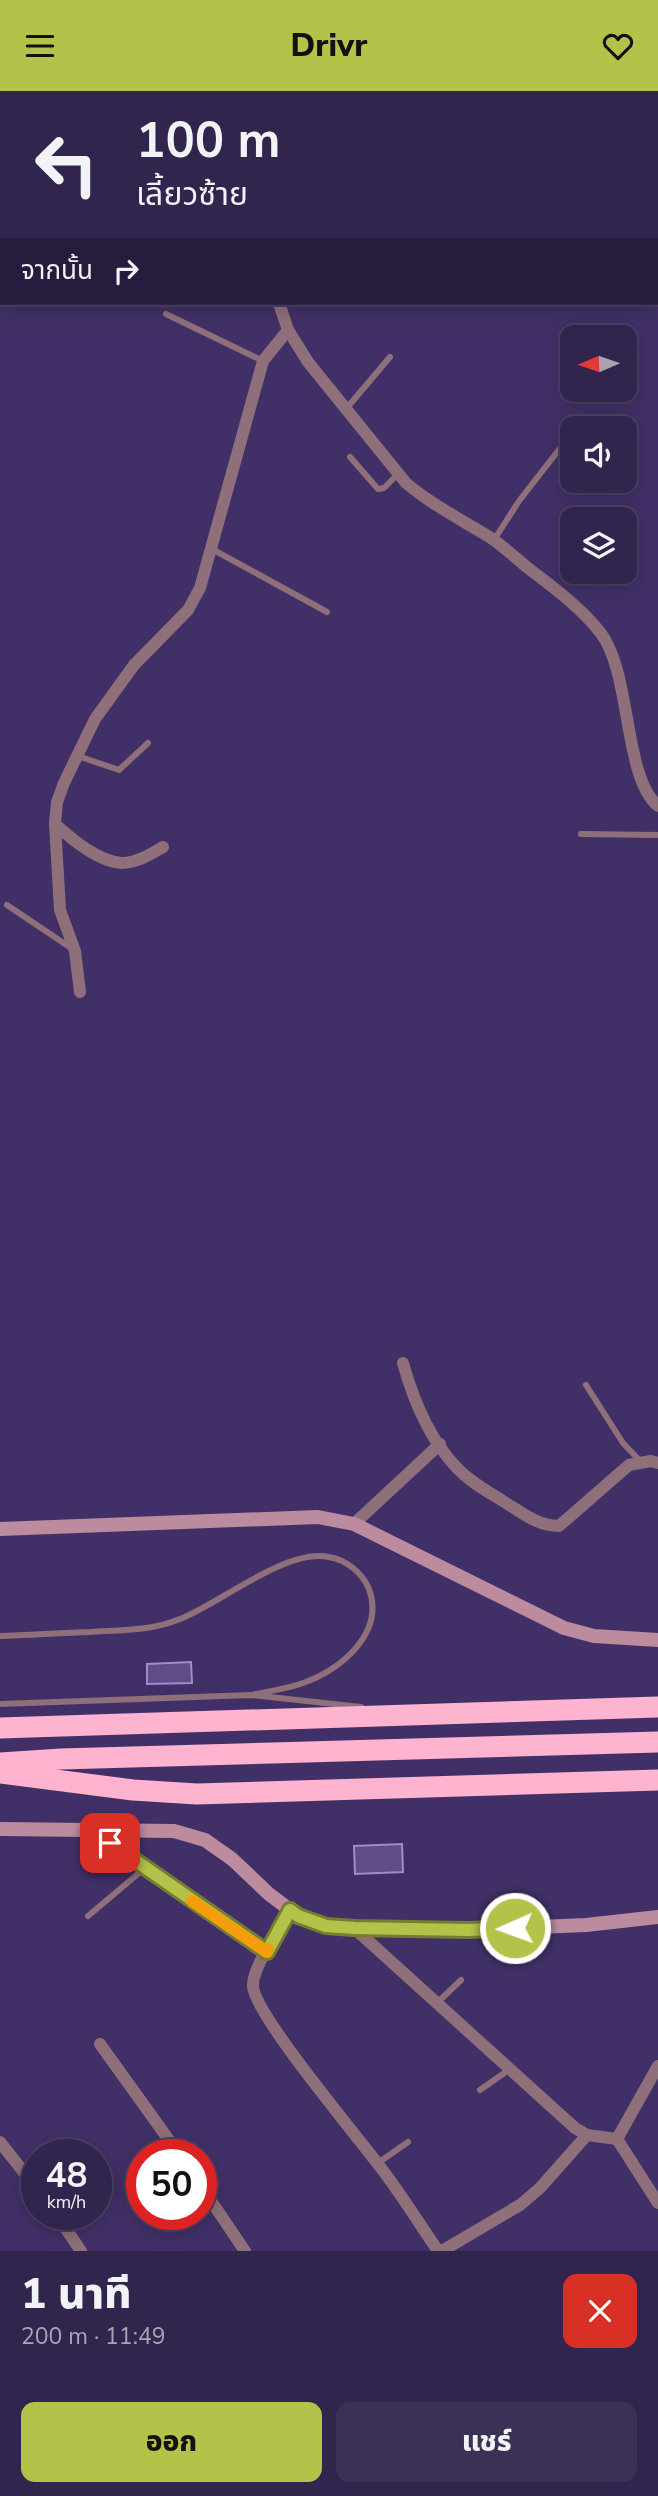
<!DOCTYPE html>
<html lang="th">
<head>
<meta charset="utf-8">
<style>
	:root { --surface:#31244d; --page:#3d3057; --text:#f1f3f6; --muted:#a8a4b6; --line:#4c4165; --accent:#b4c24a }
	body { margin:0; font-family:"Nunito Sans","Noto Sans Thai",sans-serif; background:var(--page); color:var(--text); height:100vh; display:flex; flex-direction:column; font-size:26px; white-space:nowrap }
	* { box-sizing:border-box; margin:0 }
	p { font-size:23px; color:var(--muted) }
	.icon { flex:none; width:38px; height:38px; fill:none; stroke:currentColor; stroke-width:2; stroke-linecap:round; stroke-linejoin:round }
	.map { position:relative; height:2160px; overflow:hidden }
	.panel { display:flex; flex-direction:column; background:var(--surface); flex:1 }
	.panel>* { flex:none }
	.hud { position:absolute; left:0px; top:0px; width:658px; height:214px; box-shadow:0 4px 18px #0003,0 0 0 2px var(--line); background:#31244d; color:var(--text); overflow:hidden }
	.needle { width:46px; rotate:268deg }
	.controls { position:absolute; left:560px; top:234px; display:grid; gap:14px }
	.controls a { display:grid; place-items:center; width:77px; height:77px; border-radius:14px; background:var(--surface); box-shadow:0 4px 18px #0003,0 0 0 2px var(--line); font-size:35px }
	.speed { position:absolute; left:21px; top:2048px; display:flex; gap:14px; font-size:35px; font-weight:700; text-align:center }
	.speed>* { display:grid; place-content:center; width:91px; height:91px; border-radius:50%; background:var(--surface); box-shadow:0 4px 18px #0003,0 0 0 2px var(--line); line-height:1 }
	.speed small { font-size:18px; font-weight:400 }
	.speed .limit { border:10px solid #d22; background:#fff; color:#111 }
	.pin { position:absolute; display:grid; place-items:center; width:60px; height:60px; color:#fff; margin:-30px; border-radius:14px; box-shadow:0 4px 10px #0006 }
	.me { position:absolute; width:77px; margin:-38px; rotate:268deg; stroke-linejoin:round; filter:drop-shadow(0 0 5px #0008) }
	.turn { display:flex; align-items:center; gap:24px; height:147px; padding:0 21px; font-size:32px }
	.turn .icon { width:91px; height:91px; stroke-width:2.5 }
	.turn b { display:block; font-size:49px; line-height:60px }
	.then { display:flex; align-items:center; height:66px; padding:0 21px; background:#0003; gap:14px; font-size:26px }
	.round { display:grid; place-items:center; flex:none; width:74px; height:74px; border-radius:14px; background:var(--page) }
	.headline { display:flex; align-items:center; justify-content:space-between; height:119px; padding:0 21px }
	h1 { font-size:42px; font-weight:800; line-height:52px }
	.button { display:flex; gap:14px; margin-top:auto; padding:14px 21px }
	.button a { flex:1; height:80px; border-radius:14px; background:var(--accent); color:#111; font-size:28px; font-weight:800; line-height:80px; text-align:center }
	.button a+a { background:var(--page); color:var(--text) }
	header { display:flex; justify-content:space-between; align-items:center; height:91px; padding:0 21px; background:var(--accent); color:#111; font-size:32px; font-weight:800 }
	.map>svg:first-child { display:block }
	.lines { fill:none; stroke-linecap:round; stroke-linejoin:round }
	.canal { stroke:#082620; stroke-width:16 }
	.building { fill:#5e4d88; stroke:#9d8dcc; stroke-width:2 }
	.service { stroke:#8e6f7a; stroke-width:6 }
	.minor { stroke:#8e6f7a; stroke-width:12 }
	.secondary { stroke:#bc8b9d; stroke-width:14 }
	.motorway { stroke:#feb3cf; stroke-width:21 }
	.route-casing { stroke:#757e30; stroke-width:18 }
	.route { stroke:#b4c24a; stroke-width:12 }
	.slow { stroke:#f59e0b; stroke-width:12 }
</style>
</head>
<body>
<header><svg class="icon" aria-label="menu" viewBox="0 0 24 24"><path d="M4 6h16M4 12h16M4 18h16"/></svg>Drivr<svg class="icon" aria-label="heart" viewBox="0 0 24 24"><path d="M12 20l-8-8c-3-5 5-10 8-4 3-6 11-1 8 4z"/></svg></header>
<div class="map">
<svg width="658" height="2160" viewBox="0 0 658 2160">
	<rect width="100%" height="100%" fill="#413067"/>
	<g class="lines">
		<g class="canal">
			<polyline points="82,2 83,0"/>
			<polyline points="0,153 2,150"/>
		</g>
	</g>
	<g class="building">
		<polygon points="191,1571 192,1592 147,1593 147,1573"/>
		<polygon points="402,1753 403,1781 355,1783 354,1755"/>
	</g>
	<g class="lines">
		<g class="service">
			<polyline points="166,223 263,270"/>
			<polyline points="346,318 390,266"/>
			<polyline points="350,366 378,398 384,397 398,383"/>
			<polyline points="494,449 519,410 572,342"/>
			<polyline points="212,458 327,521"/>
			<polyline points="78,665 119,679 148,652"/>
			<polyline points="581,743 658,744"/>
			<polyline points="7,814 71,857"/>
			<polyline points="586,1294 623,1352 641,1371"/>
			<path d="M0,1545C30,1544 60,1542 90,1541C121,1539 151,1540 180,1528C221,1512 286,1457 329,1466C346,1469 362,1481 369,1498C385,1542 341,1579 303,1592C287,1598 269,1600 251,1604"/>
			<polyline points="0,1613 251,1604 361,1616"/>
			<polyline points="88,1825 145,1777"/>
			<polyline points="437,1912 461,1889"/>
			<polyline points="480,1999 510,1978"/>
			<polyline points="378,2072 408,2051"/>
		</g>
		<g class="minor">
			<polyline points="592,0 595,2"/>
			<polyline points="56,2 57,0"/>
			<polyline points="108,2 109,0"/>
			<polyline points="442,2 446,0"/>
			<polyline points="656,37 658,38"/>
			<polyline points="0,60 2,60"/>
			<polyline points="0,106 2,103"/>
			<polyline points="0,201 2,198"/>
			<path d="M279,212L288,239L308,271L406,392C432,414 462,429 491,447C504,456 516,467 528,477C553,496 580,516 600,541C632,582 623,686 658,715"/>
			<polyline points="55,733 60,819 75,860 80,901"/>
			<path d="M163,756C151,763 137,772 122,772C98,771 72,748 55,733L57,711L64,692L95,628L134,574L188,519L200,497L263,270L288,239"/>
			<path d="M403,1272C413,1308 430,1349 457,1377C471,1392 489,1401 506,1412C524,1423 538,1435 559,1435L629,1374L651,1370L658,1372"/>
			<polyline points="354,1433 440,1353"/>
			<polyline points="92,1740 266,1861"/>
			<path d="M290,1819C280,1836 252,1877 253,1895C254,1923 358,2046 381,2077C401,2103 419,2132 438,2160"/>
			<polyline points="354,1837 575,2037 587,2044 617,2048"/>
			<polyline points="100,1953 179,2063"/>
			<polyline points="617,2048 658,1975"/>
			<polyline points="617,2048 658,2112"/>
			<polyline points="0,2051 37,2098"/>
			<polyline points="201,2095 245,2160"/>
			<polyline points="56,2123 81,2160"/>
			<polyline points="442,2160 520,2114 540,2097 587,2044"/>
		</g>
		<g class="secondary">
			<polyline points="0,1438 318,1426 354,1433 564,1537 594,1545 658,1549"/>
			<polyline points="0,1738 174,1740 205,1749 232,1768 269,1803 298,1825 325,1835 468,1839 586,1834 658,1826"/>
		</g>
		<g class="motorway">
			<polyline points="0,1637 658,1616"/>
			<polyline points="0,1672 61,1668 658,1651"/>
			<polyline points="0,1682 133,1699 197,1703 658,1689"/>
		</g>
	</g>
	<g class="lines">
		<g class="route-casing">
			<polyline id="route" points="110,1752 267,1861 290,1819 298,1825 326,1835 354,1837 468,1839 515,1837"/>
		</g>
		<use href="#route" class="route"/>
		<polyline class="slow" points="192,1810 267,1861 268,1858"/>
	</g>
</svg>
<div class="controls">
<a><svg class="needle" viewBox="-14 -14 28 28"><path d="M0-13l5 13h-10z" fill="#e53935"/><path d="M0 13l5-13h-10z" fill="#a8a4b6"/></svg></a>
<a><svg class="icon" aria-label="sound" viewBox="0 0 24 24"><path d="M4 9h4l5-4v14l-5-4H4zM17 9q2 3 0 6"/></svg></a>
<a><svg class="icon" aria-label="layers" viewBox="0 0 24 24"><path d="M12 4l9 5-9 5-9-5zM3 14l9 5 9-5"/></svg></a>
</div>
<div class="speed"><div>48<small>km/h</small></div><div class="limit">50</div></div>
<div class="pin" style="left:110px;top:1752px;background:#d93025"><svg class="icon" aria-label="arrive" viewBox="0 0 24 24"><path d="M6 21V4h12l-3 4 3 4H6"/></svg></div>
<svg class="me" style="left:515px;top:1837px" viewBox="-20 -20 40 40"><circle r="17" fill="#b4c24a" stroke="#fff" stroke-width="3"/><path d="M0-11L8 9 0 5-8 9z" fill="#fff"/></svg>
<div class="hud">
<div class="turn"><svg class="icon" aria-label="left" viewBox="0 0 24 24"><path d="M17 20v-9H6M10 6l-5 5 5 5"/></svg><div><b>100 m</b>เลี้ยวซ้าย</div></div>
<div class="then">จากนั้น<svg class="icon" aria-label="right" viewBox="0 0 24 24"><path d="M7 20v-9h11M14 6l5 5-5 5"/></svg></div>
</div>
</div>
<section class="panel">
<div class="headline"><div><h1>1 นาที</h1><p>200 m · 11:49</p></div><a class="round" style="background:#d93025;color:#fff"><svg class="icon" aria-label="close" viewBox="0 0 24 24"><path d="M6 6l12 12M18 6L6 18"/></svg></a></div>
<div class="button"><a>ออก</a><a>แชร์</a></div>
</section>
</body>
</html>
